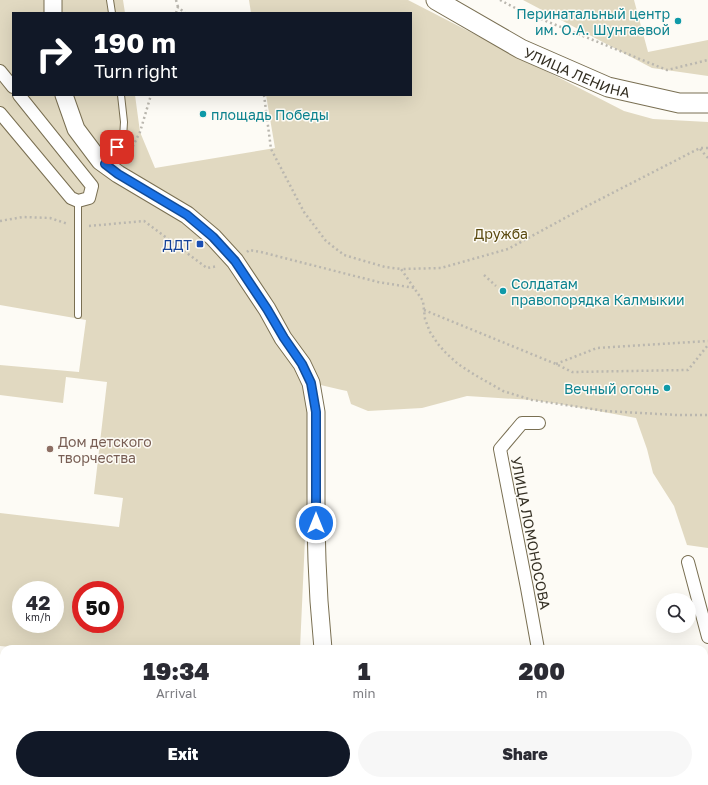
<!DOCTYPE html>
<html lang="en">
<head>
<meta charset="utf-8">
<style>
	:root { --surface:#fff; --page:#f7f7f7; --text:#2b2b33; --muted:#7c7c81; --accent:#111827 }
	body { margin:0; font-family:"Golos Text",sans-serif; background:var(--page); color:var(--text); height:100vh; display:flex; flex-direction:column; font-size:15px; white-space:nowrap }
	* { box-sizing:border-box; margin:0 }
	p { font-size:13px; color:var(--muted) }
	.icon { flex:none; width:22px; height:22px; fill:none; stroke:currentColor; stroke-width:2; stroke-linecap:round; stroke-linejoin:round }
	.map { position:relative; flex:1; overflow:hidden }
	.panel { position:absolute; left:0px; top:645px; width:708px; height:140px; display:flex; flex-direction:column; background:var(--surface); border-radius:12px 12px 0 0; box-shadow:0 4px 16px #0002 }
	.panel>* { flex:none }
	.hud { position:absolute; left:12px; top:12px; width:400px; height:84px; border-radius:0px; box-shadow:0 4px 16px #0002; background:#111827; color:#fff; overflow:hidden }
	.buttons { position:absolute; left:656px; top:593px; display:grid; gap:8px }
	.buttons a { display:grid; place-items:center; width:40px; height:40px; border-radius:50%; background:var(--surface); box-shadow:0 4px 16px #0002; font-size:20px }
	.speed { position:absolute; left:12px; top:581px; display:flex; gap:8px; font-size:20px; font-weight:700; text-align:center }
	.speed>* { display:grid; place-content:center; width:52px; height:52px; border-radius:50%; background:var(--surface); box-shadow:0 4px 16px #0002; line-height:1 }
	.speed small { font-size:10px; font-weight:400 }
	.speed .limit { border:6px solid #d22; background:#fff; color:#111 }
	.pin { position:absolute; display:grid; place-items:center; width:34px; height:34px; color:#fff; margin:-17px; border-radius:8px; box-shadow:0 2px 6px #0006 }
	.me { position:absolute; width:44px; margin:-22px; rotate:0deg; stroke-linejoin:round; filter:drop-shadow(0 0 3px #0008) }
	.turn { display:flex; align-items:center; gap:14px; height:84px; padding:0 16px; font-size:18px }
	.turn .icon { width:52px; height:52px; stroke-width:2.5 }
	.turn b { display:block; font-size:28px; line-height:34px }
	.eta { display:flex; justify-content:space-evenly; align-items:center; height:68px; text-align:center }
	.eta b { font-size:24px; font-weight:800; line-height:28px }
	.primary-button { display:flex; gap:8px; margin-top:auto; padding:8px 16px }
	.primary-button a { flex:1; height:46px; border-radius:24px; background:var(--accent); color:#fff; font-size:16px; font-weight:800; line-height:46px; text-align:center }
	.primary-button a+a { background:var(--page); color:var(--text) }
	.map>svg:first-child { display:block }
	.green { fill:#e1d9c1; fill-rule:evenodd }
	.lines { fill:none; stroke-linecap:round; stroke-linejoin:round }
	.river { stroke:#beebef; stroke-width:28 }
	.lane-casing { stroke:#796f52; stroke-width:8 }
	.street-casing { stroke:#796f52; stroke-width:14 }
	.secondary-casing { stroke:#796f52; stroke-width:19 }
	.primary-casing { stroke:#796f52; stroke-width:21 }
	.path { stroke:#bab7af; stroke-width:2.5; stroke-dasharray:2 3; stroke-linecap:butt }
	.lane { stroke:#fff; stroke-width:6 }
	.street { stroke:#fff; stroke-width:12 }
	.secondary { stroke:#fff; stroke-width:17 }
	.primary { stroke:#fff; stroke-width:19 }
	.route-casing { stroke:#114b97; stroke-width:10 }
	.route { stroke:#1a73e8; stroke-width:7 }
	.culture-dot { fill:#0f9aa8; stroke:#fdfbf5; stroke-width:1.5 }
	.transit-dot { fill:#1a4fb4; stroke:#fdfbf5; stroke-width:1.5 }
	.education-dot { fill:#8d6e63; stroke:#fdfbf5; stroke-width:1.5 }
	.labels { text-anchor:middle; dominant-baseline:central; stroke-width:3; stroke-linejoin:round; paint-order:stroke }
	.culture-label { font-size:14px; fill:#0d838f; stroke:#fdfbf5; text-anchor:end }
	.street-label { font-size:14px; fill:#342f23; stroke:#fdfbf5 }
	.park-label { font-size:14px; fill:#5a490f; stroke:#fdfbf5 }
	.transit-label { font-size:14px; fill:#164399; stroke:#fdfbf5; text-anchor:end }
	.education-label { font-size:14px; fill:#785e54; stroke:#fdfbf5; text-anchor:start }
</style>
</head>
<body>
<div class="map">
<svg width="708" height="785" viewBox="0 0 708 785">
	<rect width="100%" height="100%" fill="#fdfbf5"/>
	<g class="green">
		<path d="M0,0H123L125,13H13V95H135L140,132L155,168L275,148L266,95H411V13H251L249,0H408L624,111L653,119L708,122V548L687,545L674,506L653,473L647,449L636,418L560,404L532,400L467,396L422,408L368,411L351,404L347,391L342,390L312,383L300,649H34L0,646V513L119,527L123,498L94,494L107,382L66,377L63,403L0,395V365L79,372L86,320L0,305ZM21,590H55V624H21ZM81,590H115V624H81Z"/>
		<polygon points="523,0 634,0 648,52 708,40 708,76 652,68"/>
		<polygon points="296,781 325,781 327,785 297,785"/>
	</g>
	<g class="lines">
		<polyline class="river" points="0,773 4,785"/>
		<g class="lane-casing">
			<g id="lane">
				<polyline points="110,0 112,13"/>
				<polyline points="106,164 123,138 124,122 121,95"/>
				<polyline points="78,201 78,315"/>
			</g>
		</g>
		<g class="street-casing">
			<g id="street">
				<polyline points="0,71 13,87"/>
				<polyline points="0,113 71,198 78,201 89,198 92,186 19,95"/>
				<polyline points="688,562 708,637"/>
				<polyline points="538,649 527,588 500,449 522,423 539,423"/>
				<polyline points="559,781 560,785"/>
			</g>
		</g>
		<g class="secondary-casing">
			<g id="secondary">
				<polyline points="53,13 53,0"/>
				<polyline points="64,95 76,129 100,161 118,174 187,215 213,237 235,261 267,309 283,338 302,364 311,383 316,412 316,523 317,561 319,601 323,649"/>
				<polyline points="345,781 346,785"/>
			</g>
		</g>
		<g class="primary-casing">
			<g id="primary">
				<path id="s1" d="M436,0L521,49L608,87L679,103H708"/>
			</g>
		</g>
		<g class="path">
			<polyline points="176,0 178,7"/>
			<polyline points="500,0 519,10 667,70 708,60"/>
			<polyline points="176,13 178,7 185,13"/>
			<polyline points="264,95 271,149 304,212 326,241 344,255 385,267 401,269"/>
			<polyline points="708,148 700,148 587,206 508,249 441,268 401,269 423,301 425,319 430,332 438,344 446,353 458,364 475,375 503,391 532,400 605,411 677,415 708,415"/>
			<polyline points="700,149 708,158"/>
			<polyline points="126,160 140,132 151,95"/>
			<polyline points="0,221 23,217 50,218 68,224"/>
			<polyline points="89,226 144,221 207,268 218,266"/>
			<polyline points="247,252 249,250 261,252 378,282 415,288"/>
			<polyline points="484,275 496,286"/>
			<polyline points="424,310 556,364 572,372 688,370 708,345"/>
			<polyline points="556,364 597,348 708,341"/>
		</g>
		<use href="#lane" class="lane"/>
		<use href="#street" class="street"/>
		<use href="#secondary" class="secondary"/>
		<use href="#primary" class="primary"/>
	</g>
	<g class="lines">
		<g class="route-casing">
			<polyline id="route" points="117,147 105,164 118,174 187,215 213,237 235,261 267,309 284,338 302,364 311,383 316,412 316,523"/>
		</g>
		<use href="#route" class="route"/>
	</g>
	<g class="culture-dot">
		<circle cx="678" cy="21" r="4"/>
		<circle cx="203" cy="114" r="4"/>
		<circle cx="503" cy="291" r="4"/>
		<circle cx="667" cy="388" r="4"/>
	</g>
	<rect class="transit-dot" x="196" y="240" width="8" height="8" rx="2"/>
	<circle class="education-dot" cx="50" cy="449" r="4"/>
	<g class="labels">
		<g class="culture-label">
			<text x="670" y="13">Перинатальный центр<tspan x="670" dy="16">им. О.А. Шунгаевой</tspan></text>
			<text x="211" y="114" text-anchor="start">площадь Победы</text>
			<text x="511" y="283" text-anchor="start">Солдатам<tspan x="511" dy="16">правопорядка Калмыкии</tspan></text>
			<text x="659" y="388">Вечный огонь</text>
		</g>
		<g class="street-label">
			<text stroke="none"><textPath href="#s1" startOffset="159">УЛИЦА ЛЕНИНА</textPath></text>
			<text transform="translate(531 533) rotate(79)">УЛИЦА ЛОМОНОСОВА</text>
		</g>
		<g class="park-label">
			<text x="501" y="233">Дружба</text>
		</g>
		<g class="transit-label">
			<text x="192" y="244">ДДТ</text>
		</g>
		<g class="education-label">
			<text x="58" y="441">Дом детского<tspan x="58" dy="16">творчества</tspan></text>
		</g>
	</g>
</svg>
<div class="buttons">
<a><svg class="icon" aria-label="search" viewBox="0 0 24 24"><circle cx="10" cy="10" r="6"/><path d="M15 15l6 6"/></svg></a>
</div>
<div class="speed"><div>42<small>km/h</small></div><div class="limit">50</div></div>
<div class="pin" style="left:117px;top:147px;background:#d93025"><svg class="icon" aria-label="arrive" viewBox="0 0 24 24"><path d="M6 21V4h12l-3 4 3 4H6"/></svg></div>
<svg class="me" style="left:316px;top:523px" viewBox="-20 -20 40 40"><circle r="17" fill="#1a73e8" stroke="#fff" stroke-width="3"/><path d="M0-11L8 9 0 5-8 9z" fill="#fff"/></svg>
<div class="hud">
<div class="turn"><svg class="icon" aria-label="right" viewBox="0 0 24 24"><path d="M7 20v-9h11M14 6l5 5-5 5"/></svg><div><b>190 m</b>Turn right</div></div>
</div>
<section class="panel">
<div class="eta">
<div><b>19:34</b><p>Arrival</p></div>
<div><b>1</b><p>min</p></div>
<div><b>200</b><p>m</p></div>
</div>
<div class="primary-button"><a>Exit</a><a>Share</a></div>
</section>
</div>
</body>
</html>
